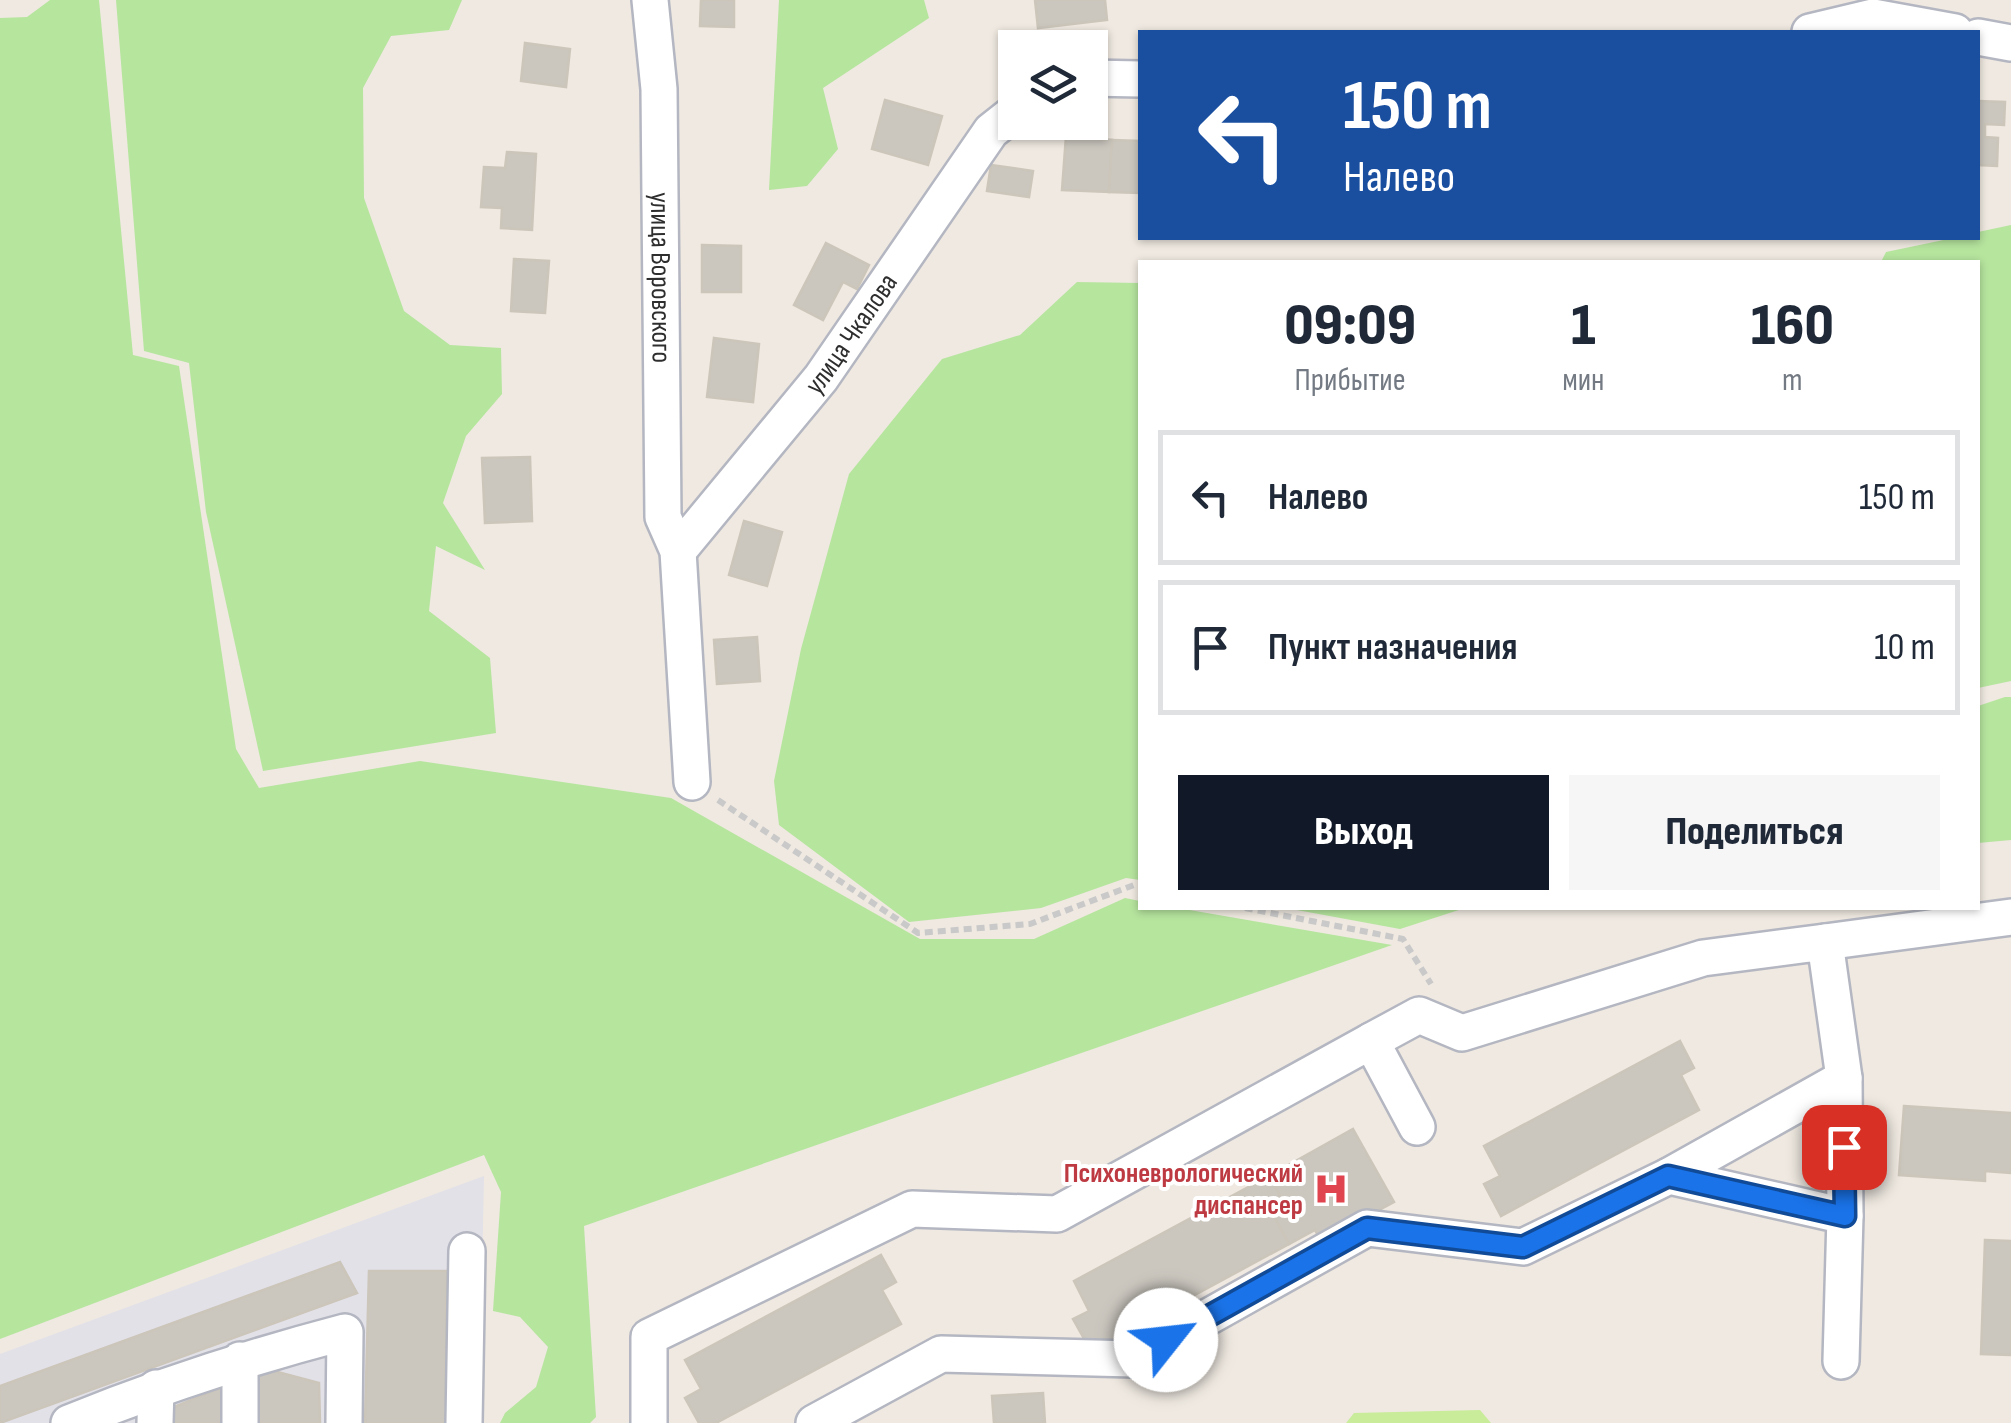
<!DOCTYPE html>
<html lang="ru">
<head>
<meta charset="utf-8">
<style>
	:root { --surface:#fff; --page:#f6f6f7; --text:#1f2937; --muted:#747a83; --line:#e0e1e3; --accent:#111827 }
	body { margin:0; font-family:"Sofia Sans Condensed",sans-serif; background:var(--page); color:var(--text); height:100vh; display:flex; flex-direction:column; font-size:38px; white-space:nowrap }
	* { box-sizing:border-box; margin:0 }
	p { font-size:32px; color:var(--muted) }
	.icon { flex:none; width:55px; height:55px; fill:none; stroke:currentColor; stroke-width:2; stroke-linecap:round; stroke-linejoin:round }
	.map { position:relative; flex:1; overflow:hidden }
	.side { position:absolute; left:1138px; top:260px; width:842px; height:650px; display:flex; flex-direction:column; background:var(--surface); border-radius:0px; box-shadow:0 2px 8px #0004 }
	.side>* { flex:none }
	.guide { position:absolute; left:1138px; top:30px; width:842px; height:210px; border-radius:0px; box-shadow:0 2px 8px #0004; background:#1a4fa0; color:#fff; overflow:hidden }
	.controls { position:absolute; left:998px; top:30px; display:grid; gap:20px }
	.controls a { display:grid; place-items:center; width:110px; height:110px; border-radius:0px; background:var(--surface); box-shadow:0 2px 8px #0004; font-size:50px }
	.pin { position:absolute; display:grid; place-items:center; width:85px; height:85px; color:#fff; margin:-42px; border-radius:20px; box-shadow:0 5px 15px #0006 }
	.me { position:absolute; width:110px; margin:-55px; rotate:61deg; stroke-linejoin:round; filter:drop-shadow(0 0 8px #0008) }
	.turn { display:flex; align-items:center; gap:35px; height:210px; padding:0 40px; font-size:45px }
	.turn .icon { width:130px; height:130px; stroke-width:2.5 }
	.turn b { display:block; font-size:70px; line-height:85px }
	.eta { display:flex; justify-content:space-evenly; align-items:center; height:170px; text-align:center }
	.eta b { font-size:60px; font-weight:800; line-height:70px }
	.cta { display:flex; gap:20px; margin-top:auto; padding:20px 40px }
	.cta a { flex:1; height:115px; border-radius:0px; background:var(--accent); color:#fff; font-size:40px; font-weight:800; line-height:115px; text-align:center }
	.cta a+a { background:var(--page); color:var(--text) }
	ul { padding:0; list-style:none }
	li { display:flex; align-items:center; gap:30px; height:135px; margin:0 20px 15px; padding:0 20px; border:5px solid var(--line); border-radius:0px }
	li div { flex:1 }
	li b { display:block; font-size:38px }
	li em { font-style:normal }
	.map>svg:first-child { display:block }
	.industrial { fill:#e3e1e8 }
	.green { fill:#b6e59e }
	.pitch { fill:#c9ec9a }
	.building { fill:#cbc7bf; stroke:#cbc5ba; stroke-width:2.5 }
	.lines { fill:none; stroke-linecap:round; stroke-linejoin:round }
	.minor-casing { stroke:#b4b7c1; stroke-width:40 }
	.path { stroke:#c9c9c9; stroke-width:6; stroke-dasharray:8 5; stroke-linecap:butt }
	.minor { stroke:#fff; stroke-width:35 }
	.route-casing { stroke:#114b97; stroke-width:25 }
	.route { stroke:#1a73e8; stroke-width:18 }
	.labels { text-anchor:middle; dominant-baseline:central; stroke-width:8; stroke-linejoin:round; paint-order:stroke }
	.street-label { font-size:28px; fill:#2e2e2e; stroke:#fff }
	.health-label { font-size:28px; font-weight:bold; fill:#be3a42; stroke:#fff; text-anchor:end }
</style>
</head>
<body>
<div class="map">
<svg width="2011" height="1423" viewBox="0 0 2011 1423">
	<rect width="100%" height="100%" fill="#efe9e1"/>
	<polygon class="industrial" points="484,1176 479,1423 0,1423 0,1354"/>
	<g class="green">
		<polygon points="50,0 99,0 133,355 179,366 236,749 259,788 420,761 671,798 920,939 1034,939 1125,898 1140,901 1140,908 1178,908 1392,945 584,1226 596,1417 590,1423 500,1423 505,1413 536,1387 548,1347 520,1317 493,1311 501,1192 484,1155 0,1339 0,18 27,17"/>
		<polygon points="116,0 462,0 449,30 391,36 363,88 364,198 404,311 450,345 501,348 502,394 466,436 443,503 485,570 436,546 429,611 490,658 496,733 263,771 206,512 189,363 144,351"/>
		<polygon points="779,0 924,0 929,18 823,88 838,149 807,186 769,190"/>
		<polygon points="2011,225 2011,681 1978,688 1978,262 1881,262 1886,252 1953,238 1978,238 1978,232"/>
		<polygon points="1077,282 1140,283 1140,880 1126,878 1041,908 909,922 779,825 774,781 801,649 849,474 942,359 1020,335"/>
		<polygon points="2005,697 2011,697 2011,840 1978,843 1978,706"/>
		<polygon points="1286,908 1465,908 1400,929"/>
	</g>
	<polygon class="pitch" points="1480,1410 1491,1423 1346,1423 1354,1413"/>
	<g class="building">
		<polygon points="701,0 734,0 734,27 700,26"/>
		<polygon points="1035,0 1105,0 1107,20 1038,28"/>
		<polygon points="525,43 570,49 566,87 521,81"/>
		<polygon points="885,100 942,116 928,165 872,149"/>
		<polygon points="1978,101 2005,102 2004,125 1985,124 1985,137 1998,138 1997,166 1978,165"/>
		<polygon points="1066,136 1112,140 1109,192 1062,190"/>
		<polygon points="1112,140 1140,141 1140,193 1109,192"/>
		<polygon points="507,152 536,154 532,230 501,228 502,208 481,207 484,167 505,168"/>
		<polygon points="991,165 1033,171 1029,197 987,191"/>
		<polygon points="826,243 869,265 857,289 843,282 823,320 794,305"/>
		<polygon points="702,245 741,246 741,292 702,292"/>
		<polygon points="514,259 549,261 545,313 511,311"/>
		<polygon points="714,338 759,344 753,402 707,397"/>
		<polygon points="530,457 532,521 485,523 482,458"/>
		<polygon points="744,521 782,532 767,586 729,575"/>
		<polygon points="757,637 760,681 717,684 714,640"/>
		<polygon points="1680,1041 1694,1068 1681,1075 1699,1110 1501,1216 1484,1184 1500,1176 1484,1146"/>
		<polygon points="1904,1106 2011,1113 2011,1173 1985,1171 1985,1181 1899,1175"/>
		<polygon points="1353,1129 1394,1202 1321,1241 1315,1230 1289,1244 1271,1211 1284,1203 1269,1176"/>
		<polygon points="1269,1176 1284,1203 1271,1211 1289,1244 1091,1351 1073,1319 1089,1311 1074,1281"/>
		<polygon points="1985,1240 2011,1241 2011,1355 1981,1354"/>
		<polygon points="881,1255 896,1282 882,1290 901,1324 716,1423 699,1423 685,1398 701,1389 685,1360"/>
		<polygon points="340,1262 357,1293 0,1423 0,1386"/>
		<polygon points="369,1271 447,1271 445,1423 365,1423"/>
		<polygon points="255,1366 319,1383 320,1423 255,1423"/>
		<polygon points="225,1386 225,1423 163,1423 164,1411"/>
		<polygon points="1043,1393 1045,1423 994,1423 992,1396"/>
	</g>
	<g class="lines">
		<g class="minor-casing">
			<g id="minor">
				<path id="s1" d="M650,0L659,89L663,517L678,551L692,782"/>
				<polyline points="1810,32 1873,17 1955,32"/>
				<polyline points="1978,37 2011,43"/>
				<polyline points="1090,78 1140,79"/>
				<path id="s2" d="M678,551L821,378L991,131L1015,112"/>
				<polyline points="1825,942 2011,917"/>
				<polyline points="1371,1041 1419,1015 1462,1033 1703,958 1825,942 1844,1078 1845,1216"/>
				<polyline points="1669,1176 1844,1078"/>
				<polyline points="240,1360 240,1423"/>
				<path d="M69,1423C160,1386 250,1357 345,1332L344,1423"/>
				<polyline points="155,1423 156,1388"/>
				<polyline points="464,1423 467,1251"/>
				<polyline points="649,1423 649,1337 912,1209 1057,1214 1371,1041 1417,1127"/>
				<polyline points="814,1423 941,1354 1133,1359 1367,1228 1523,1247 1669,1176 1845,1216 1841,1361"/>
			</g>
		</g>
		<g class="path">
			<polyline points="718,800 918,933 1030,924 1134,885 1140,886"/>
			<polyline points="1245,908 1403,939 1431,984"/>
		</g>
		<use href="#minor" class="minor"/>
	</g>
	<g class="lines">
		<g class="route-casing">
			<polyline id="route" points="1166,1340 1367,1228 1523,1247 1668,1176 1845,1216 1844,1147"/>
		</g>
		<use href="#route" class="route"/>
	</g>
	<defs>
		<g id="hospital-bare" transform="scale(2.7)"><path d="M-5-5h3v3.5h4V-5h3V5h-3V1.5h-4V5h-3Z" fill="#e0444e" stroke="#fff" stroke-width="2.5" paint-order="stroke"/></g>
	</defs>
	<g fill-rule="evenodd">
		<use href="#hospital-bare" x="1331" y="1189"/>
	</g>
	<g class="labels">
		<g class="street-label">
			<text stroke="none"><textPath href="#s1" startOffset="278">улица Воровского</textPath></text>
			<text stroke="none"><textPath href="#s2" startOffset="278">улица Чкалова</textPath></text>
		</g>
		<g class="health-label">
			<text x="1303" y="1173">Психоневрологический<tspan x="1303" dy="32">диспансер</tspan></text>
		</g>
	</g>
</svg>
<div class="controls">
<a><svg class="icon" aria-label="layers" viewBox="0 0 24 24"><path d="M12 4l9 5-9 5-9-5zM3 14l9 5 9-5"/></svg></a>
</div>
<div class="pin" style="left:1844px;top:1147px;background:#d93025"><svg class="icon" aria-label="arrive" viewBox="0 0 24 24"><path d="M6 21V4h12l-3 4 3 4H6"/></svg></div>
<svg class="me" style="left:1166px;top:1340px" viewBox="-20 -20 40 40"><circle r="19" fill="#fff"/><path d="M0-13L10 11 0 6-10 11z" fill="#1a73e8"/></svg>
<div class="guide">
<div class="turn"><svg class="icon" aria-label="left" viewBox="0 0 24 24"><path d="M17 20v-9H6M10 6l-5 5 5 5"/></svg><div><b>150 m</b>Налево</div></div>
</div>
<section class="side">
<div class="eta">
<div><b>09:09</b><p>Прибытие</p></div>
<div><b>1</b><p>мин</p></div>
<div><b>160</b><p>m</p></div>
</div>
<ul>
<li><svg class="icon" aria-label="left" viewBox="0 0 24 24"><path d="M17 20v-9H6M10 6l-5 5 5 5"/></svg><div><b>Налево</b></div><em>150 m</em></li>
<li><svg class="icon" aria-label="arrive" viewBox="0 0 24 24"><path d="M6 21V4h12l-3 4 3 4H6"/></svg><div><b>Пункт назначения</b></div><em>10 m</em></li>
</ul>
<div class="cta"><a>Выход</a><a>Поделиться</a></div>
</section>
</div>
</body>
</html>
